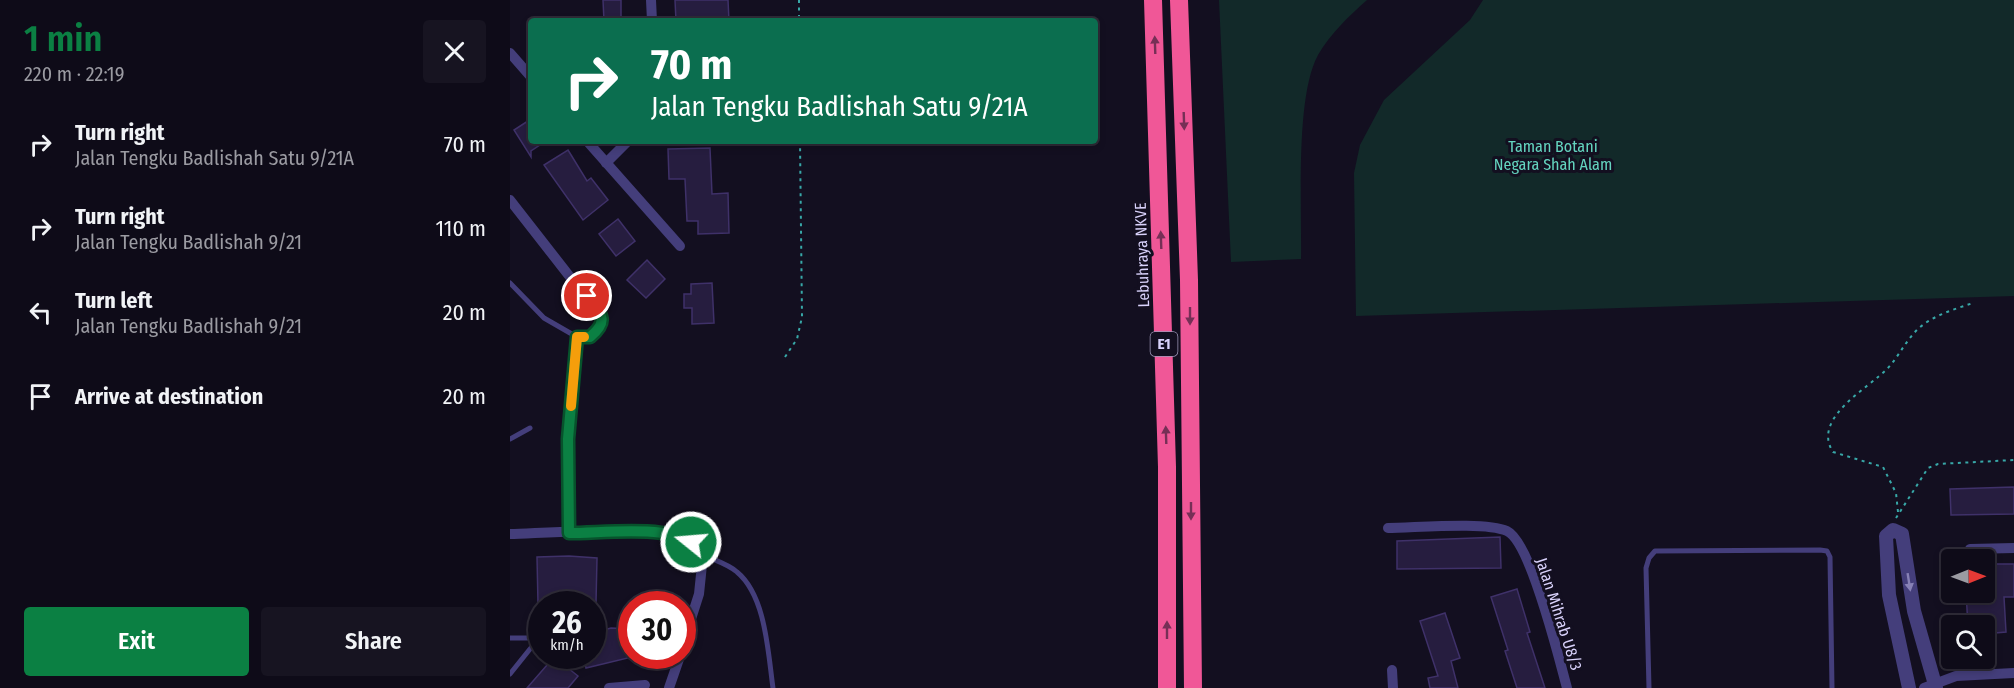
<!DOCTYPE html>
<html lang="en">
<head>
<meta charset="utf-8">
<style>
	:root { --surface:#0e0b18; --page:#171421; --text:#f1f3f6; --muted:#9b9ba2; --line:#2e2b37; --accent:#0b8043 }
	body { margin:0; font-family:"Fira Sans Condensed",sans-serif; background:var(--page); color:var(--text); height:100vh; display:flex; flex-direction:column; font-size:22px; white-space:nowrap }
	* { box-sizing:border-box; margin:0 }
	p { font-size:20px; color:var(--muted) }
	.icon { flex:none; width:33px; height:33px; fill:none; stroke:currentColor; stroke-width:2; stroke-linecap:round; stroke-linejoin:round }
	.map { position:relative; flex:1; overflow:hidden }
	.details { display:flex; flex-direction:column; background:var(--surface); width:510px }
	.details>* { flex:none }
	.guide { position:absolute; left:18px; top:18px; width:570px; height:126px; border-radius:6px; box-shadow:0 3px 9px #0003,0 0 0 2px var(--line); background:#0b6e4f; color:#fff; overflow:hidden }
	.needle { width:39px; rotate:89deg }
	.controls { position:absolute; left:1431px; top:549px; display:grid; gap:12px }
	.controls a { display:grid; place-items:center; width:54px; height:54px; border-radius:6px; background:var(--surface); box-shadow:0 3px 9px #0003,0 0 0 2px var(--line); font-size:30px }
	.speed { position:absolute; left:18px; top:591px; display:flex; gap:12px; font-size:30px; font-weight:700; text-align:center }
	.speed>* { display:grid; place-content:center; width:78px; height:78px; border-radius:50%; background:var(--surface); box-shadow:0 3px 9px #0003,0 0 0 2px var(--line); line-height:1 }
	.speed small { font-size:15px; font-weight:400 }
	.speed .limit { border:9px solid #d22; background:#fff; color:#111 }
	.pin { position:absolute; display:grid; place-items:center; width:51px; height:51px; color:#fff; margin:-26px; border:3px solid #fff; border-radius:50%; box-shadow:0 2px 6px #0007 }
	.me { position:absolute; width:66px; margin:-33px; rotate:287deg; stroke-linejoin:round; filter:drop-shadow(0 0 4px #0008) }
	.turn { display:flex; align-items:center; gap:21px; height:126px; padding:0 24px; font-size:27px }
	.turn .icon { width:78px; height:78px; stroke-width:2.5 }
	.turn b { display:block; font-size:42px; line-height:51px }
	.round { display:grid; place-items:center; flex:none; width:63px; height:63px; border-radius:6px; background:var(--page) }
	.headline { display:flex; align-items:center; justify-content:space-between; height:102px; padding:0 24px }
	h1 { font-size:36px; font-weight:600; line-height:45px; color:var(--accent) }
	.button { display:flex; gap:12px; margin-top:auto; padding:12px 24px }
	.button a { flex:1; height:69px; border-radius:6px; background:var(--accent); color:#fff; font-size:24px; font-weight:600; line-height:69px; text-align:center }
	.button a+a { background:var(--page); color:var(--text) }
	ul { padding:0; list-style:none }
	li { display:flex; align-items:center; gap:18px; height:84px; padding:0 24px }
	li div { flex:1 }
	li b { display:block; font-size:22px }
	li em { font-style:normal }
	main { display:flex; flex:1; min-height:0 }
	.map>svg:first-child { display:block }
	.green { fill:#122929 }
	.building { fill:#261d3f; stroke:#3f3169; stroke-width:1.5 }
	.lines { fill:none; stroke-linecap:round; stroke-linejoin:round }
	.path { stroke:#38a8a8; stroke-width:2; stroke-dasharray:3 4.5; stroke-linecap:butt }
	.service { stroke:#443e7b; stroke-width:5 }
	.minor { stroke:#443e7b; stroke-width:10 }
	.tertiary { stroke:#443e7b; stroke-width:14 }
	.motorway { stroke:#f05797; stroke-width:18 }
	.oneway { fill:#762f56 }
	.oneway2 { fill:#8781b5 }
	.route-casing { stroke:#07532c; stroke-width:15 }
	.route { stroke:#0b8043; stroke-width:10 }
	.slow { stroke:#f59e0b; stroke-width:10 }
	.labels { text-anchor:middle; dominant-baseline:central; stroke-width:6; stroke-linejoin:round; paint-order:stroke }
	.shield { fill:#130f20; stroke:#9e98b9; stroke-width:1.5 }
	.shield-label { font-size:15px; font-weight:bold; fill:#d9d2fb }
	.park-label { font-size:16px; fill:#64d4bf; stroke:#130f20 }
	.street-label { font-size:16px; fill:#d9d2fb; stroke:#130f20 }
</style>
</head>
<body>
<main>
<section class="details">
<div class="headline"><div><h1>1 min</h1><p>220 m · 22:19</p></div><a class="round"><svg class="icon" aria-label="close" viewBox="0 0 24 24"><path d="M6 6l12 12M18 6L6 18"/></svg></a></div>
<ul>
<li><svg class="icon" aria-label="right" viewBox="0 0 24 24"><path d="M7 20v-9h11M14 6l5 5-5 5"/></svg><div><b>Turn right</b><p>Jalan Tengku Badlishah Satu 9/21A</p></div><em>70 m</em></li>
<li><svg class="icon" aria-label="right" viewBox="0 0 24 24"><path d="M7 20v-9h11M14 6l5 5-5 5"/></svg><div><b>Turn right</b><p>Jalan Tengku Badlishah 9/21</p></div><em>110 m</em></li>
<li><svg class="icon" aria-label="left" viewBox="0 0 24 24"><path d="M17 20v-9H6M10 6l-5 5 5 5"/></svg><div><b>Turn left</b><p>Jalan Tengku Badlishah 9/21</p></div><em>20 m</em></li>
<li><svg class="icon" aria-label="arrive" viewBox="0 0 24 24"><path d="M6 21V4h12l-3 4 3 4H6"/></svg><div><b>Arrive at destination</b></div><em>20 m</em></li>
</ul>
<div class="button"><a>Exit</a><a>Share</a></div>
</section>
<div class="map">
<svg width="1504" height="688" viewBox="0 0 1504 688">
	<rect width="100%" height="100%" fill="#130f20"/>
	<g class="green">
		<path d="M709,0H857C838,17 821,33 808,55C785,97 792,208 791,259L721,262Z"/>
		<polygon points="973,0 1504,0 1504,296 846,316 844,173 850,145 874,100 960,20"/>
	</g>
	<g class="building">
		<polygon points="93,0 111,0 111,21 94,21"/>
		<polygon points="165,0 218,0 219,21 166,21"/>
		<polygon points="21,119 21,141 36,141 21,151 21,157 4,130"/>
		<polygon points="200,148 202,194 218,193 219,233 188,234 188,221 177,221 175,179 159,179 158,149"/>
		<polygon points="58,150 77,181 81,178 98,200 73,220 34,165"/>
		<polygon points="108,219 125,241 106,256 89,234"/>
		<polygon points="137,260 155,279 136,298 117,280"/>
		<polygon points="202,283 204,323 182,324 182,308 174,308 174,294 181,294 181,284"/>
		<polygon points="1504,487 1504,514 1441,515 1440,489"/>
		<polygon points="990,537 991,568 887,569 887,541"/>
		<polygon points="59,556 87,558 86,603 28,604 27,557"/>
		<polygon points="1474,564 1504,564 1504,597 1494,597 1496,632 1474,634 1474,626 1458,626 1456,592 1474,592"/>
		<polygon points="1007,589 1020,632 1017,633 1035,688 1007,688 995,651 998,650 981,597"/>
		<polygon points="935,613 950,658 941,661 948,688 920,688 918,678 928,676 910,621"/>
		<polygon points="101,628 122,629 122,657 76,668 73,656 82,656 82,633"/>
		<polygon points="44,657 68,676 58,688 17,688"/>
	</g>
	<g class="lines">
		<g class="path">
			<polyline points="289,0 289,21"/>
			<polyline points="275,357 287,339 292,317 290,141"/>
			<path d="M1388,512L1386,493L1373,467L1323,452C1301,418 1359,388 1378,368C1389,356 1396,340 1409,328C1424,315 1445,309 1463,303"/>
			<polyline points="1386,518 1418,468 1428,464 1504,460"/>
		</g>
		<g class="service">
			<polyline points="0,283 34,318 67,337"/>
			<polyline points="0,439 20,428"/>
			<path d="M193,555C204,560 218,564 227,572C256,596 258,653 263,688"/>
			<polyline points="0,638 22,638 24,644 0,674"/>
			<polyline points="1139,688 1136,568 1139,558 1145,551 1310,550 1317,551 1320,557 1322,688"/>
		</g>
		<g class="minor">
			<polyline points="141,0 142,21"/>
			<polyline points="0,53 21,77"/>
			<polyline points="77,141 170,246"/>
			<polyline points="96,163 118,141"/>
			<polyline points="0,200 92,318 90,329 80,337 67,337 58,439 59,533"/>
			<path d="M878,528C904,528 975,521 997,531C1021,542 1049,659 1057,688"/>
			<path d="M0,534C35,533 146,525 172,537C181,541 188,548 193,555L189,594L172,647"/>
			<polyline points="1460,549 1504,548"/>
			<polyline points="882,670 883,688"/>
			<polyline points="99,688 135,685"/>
			<polyline points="159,688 170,656"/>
			<polyline points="1414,688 1446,676 1504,673"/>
		</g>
		<polyline class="tertiary" points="1399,688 1379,595 1376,536 1383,530 1392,534 1404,611 1426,688"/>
		<g class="motorway">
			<polyline points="643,0 657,467 657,688"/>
			<polyline points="669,0 679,280 683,688"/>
		</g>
	</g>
	<defs><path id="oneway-solid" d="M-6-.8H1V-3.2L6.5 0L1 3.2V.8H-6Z" transform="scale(1.5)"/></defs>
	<g class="oneway">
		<use href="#oneway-solid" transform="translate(645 45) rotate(-92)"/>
		<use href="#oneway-solid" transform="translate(674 121) rotate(88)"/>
		<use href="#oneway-solid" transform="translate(651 240) rotate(-92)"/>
		<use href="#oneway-solid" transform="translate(680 316) rotate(90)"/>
		<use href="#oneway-solid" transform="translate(656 435) rotate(-92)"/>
		<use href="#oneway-solid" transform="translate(681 511) rotate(90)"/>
		<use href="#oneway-solid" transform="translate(657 630) rotate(-90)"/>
	</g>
	<use class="oneway2" href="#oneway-solid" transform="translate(1399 582) rotate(81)"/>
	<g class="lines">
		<g class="route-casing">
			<path id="route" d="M77,296C91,314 100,320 80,337H67L58,439L59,533C94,533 152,525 181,542"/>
		</g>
		<use href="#route" class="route"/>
		<polyline class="slow" points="61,406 67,337 74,337"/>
	</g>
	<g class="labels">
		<rect class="shield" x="640.5" y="332" width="27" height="24" rx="4.5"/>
		<g class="shield-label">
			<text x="654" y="344">E1</text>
		</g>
		<g class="park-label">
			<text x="1043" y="146">Taman Botani<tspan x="1043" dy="18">Negara Shah Alam</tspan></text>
		</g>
		<g class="street-label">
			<text transform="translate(632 255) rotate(-92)">Lebuhraya NKVE</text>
			<text transform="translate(1049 614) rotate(72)">Jalan Mihrab U8/3</text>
		</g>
	</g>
</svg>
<div class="controls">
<a><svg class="needle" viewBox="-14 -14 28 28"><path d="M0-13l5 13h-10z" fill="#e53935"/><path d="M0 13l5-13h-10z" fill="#9b9ba2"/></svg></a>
<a><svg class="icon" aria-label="search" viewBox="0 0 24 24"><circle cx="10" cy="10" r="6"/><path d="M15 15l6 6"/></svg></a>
</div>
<div class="speed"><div>26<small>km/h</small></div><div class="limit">30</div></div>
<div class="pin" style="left:77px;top:296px;background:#d93025"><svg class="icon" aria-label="arrive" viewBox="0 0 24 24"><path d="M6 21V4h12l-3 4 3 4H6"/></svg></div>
<svg class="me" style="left:181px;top:542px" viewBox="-20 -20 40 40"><circle r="17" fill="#0b8043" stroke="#fff" stroke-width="3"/><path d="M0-11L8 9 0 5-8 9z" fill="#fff"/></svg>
<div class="guide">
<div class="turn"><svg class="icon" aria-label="right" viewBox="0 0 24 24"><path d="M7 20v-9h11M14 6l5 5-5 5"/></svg><div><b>70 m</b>Jalan Tengku Badlishah Satu 9/21A</div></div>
</div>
</div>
</main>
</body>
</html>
